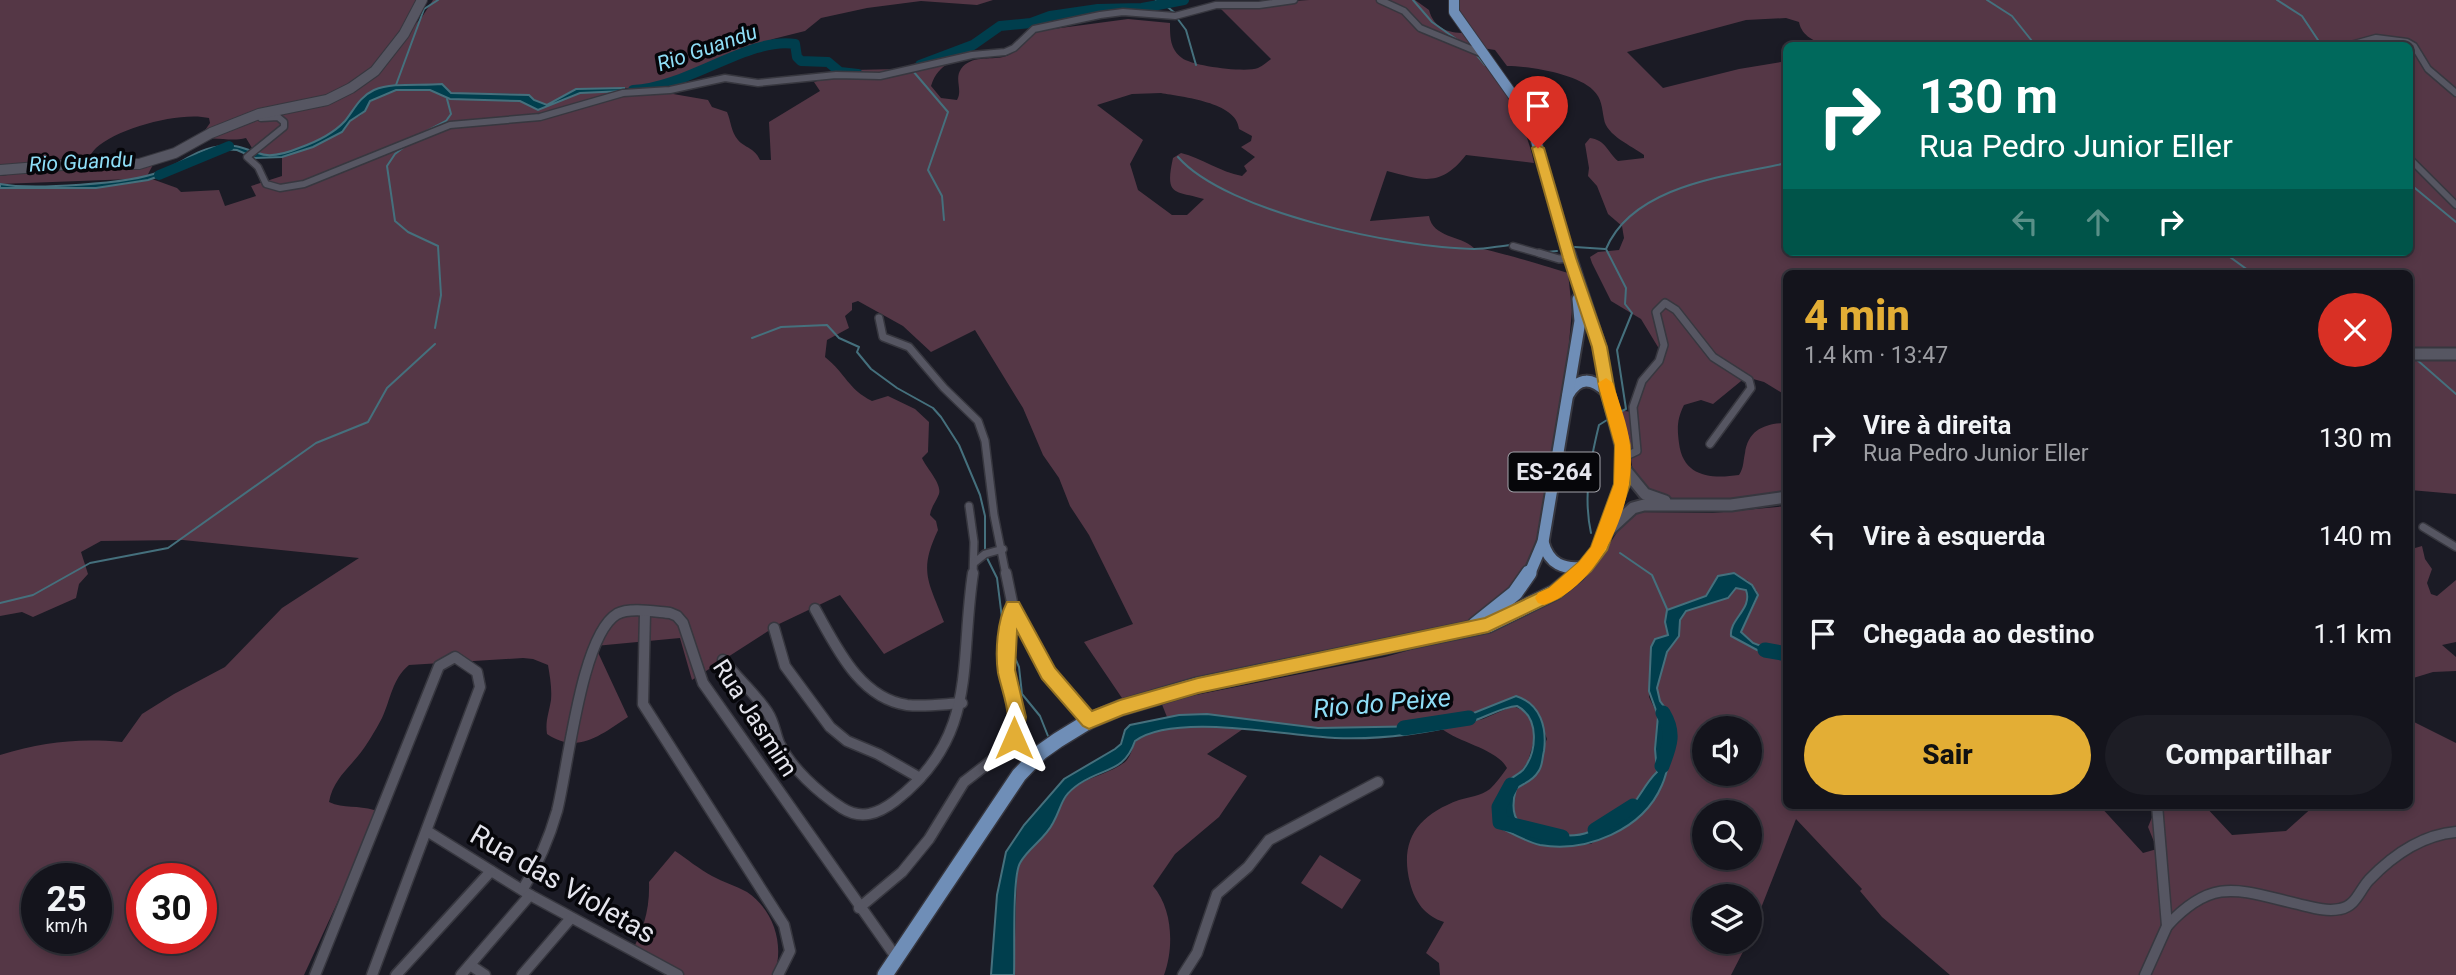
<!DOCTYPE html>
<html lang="pt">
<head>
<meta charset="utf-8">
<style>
	:root { --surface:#14141c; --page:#1d1d25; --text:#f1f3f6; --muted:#9d9ea3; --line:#33333b; --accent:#e3ae35 }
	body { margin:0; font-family:Roboto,sans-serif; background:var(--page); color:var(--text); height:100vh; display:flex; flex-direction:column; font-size:26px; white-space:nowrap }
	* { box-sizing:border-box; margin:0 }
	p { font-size:23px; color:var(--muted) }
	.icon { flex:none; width:38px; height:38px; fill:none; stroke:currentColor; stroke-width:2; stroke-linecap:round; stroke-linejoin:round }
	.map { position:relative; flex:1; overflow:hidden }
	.side { position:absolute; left:1783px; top:270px; width:630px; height:539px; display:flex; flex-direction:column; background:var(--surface); border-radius:10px; box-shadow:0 4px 10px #0003,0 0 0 2px var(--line) }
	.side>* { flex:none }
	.top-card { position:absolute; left:1783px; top:42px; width:630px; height:214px; border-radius:10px; box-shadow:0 4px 10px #0003,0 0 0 2px var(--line); background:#00695c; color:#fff; overflow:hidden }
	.fabs { position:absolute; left:1692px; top:716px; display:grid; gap:14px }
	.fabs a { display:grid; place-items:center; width:70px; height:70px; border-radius:50%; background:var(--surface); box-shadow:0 4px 10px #0003,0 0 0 2px var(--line); font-size:35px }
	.speed { position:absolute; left:21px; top:863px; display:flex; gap:14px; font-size:35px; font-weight:700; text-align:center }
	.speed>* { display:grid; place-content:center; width:91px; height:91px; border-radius:50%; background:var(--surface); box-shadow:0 4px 10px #0003,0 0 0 2px var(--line); line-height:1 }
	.speed small { font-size:18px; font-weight:400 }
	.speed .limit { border:10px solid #d22; background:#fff; color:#111 }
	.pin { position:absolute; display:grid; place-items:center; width:60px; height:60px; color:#fff; margin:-72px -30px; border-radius:50% 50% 50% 0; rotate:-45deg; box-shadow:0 0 7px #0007 }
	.pin .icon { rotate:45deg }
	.me { position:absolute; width:77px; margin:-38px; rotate:0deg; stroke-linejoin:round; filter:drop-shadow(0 0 5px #0008) }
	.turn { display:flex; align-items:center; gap:24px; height:147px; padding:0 21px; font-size:32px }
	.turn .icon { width:91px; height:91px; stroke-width:2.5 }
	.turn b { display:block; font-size:49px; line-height:60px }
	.lanes { display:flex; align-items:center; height:66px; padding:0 21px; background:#0003; justify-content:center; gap:35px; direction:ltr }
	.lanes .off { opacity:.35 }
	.round { display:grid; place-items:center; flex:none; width:74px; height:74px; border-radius:37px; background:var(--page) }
	.head { display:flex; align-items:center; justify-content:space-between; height:119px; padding:0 21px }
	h1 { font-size:42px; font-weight:800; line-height:52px; color:var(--accent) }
	.button { display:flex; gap:14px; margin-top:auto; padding:14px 21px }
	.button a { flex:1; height:80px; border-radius:42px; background:var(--accent); color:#111; font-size:28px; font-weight:800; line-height:80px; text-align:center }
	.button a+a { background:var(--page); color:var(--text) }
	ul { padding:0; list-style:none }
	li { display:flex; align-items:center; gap:21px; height:98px; padding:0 21px }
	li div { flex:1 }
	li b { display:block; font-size:26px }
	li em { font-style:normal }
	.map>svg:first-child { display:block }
	.green { fill:#553746; fill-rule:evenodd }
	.water { fill:#003e4d; stroke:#45707d; stroke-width:2 }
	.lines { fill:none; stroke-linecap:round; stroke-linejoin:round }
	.stream { stroke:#45707d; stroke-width:2 }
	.river-far1 { stroke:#003e4d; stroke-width:10 }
	.river { stroke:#003e4d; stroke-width:15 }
	.street-far2-casing { stroke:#37373f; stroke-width:9 }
	.street-far1-casing { stroke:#37373f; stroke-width:10 }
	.street-casing { stroke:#37373f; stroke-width:13 }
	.secondary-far1-casing { stroke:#37373f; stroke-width:12 }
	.secondary-casing { stroke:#37373f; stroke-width:15 }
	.primary-far2-casing { stroke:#37373f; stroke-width:12 }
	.primary-far1-casing { stroke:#37373f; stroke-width:15 }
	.primary-casing { stroke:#37373f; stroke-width:18 }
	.street-far2 { stroke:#565662; stroke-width:6 }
	.street-far1 { stroke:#565662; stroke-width:7 }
	.street { stroke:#565662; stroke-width:10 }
	.secondary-far1 { stroke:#565662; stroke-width:10 }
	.secondary { stroke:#565662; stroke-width:11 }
	.primary-far2 { stroke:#6f8eb7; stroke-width:10 }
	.primary-far1 { stroke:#6f8eb7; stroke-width:11 }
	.primary { stroke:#6f8eb7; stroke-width:15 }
	.route { fill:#e3ae35; stroke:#947122; stroke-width:2 }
	.slow { fill:#f59e0b }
	.labels { text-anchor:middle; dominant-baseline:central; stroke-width:7; stroke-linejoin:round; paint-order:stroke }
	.far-water-label { font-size:21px; font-style:italic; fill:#8eddf6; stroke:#06060a }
	.shield { fill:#06060a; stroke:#a2a2a9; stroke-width:2 }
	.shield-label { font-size:23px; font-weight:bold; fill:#e5e5ed }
	.street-label { font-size:24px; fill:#e5e5ed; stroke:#06060a }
	.water-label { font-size:26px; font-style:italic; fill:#8eddf6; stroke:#06060a }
	.near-street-label { font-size:28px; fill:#e5e5ed; stroke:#06060a }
</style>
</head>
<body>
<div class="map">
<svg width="2456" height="975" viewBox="0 0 2456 975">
	<rect width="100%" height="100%" fill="#1b1b25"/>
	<g class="green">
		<path d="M0,0H423L367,74L334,96L277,110L199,139L210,123L209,118C181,111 117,128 96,148C91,153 87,161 81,164C68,169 17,171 0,173Z"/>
		<path d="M433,0H993L977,5L921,1L867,8L821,18L805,31L773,39L691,76L637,88H583L547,105L521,94L451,93L442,84C420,86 392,82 373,91C358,98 354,111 344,122C325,143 283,161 255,153L246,138C231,142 220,137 205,139L248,121L358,86L422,17Z"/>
		<path d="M1309,0H1415L1429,10C1434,28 1447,33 1465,33C1493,74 1524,113 1534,163L1466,155C1440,188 1423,180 1387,171L1370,221L1429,216C1433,238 1460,235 1474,248C1484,247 1552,268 1568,273L1572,310L1567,365L1552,472L1536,549L1513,590L1466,624L1124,701L1084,642L1133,624L1089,535L1070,506L1059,478L1043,455L1023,408L975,330L931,352L903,326L858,301L852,303V310L845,316L849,328L827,340L825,357C846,374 848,389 872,401L888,396L915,409L929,422L928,452L922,458C926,468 942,483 939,494C936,502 931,507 930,515L936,521L938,530C918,572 929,582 944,622L884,654L840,595L779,624L692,680L680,638L595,646L628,717C602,734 578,755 547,734C545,721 549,713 551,700C552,688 550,677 548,665L533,659L523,658L409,665C392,679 391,699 382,718C375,731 367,745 358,756C345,772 333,781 329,802C344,809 358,805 374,810L377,816L304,975H0V755C44,742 77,738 122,742L142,714L174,694L225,667L282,608L359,558L183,540L101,541L81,552L88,574L79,584L76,598L33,617L22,612L0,616V188H96L152,179L177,188L181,192L219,190L225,206L256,196L251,186L282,176V157L313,147L345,129L350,121L361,115L370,101L396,90H430L449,99L520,101L538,110L580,93L650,90L708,100L712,107L727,112C731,121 731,132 738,140C745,148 755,148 760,160H771L769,122L820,91L814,82L853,70L898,69L971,46C956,64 939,61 931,86L941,98L957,100C963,90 954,79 961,69C971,55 990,60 1003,57C1021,53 1022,37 1038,31L1128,19L1170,23C1170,37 1170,49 1182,58C1192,66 1246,73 1258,68C1263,66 1268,61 1271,59L1218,6ZM1161,93C1182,97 1237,102 1239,129L1252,136L1251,141L1241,147L1255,157L1244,166L1247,171L1242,176C1220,172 1202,158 1181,153L1173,158C1164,198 1176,190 1204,199L1187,215H1172L1138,190L1130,164L1143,140L1097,105L1132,94ZM37,878H96V938H37ZM142,878H201V938H142Z"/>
		<path d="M1457,0H2456V353L2410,354V273H1787V396L1764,382L1746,377L1713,404L1701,400L1684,405C1677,419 1677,428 1679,443C1683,477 1711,479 1739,475C1744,467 1743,462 1745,453C1748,430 1765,423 1787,423V498L1729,505L1653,498L1633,471L1628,443L1617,410L1632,412L1640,388L1659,364L1661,352L1641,319L1611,301L1592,263L1590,257L1598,252L1619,250L1624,238L1622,226L1608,214L1597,186L1588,176L1589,168L1585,144L1590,138C1606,140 1608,153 1618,161L1644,158V155C1632,146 1606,135 1604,119C1602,109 1602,98 1593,90C1577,74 1529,66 1507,66L1495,50L1482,48L1458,15ZM1786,18L1799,22C1802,37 1815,41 1828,46H2410V252H1787V61L1739,69L1663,88L1627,52L1746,20Z"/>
		<polygon points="154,163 147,176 132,179 0,184 0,176 62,168"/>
		<polygon points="2410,359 2456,359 2456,494 2410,490"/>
		<path d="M1787,506V611L1782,627L1787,629V656L1753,643L1741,632L1757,599V591L1747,580L1718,576L1706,596L1667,610L1665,622L1669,635L1651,647L1649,697L1658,716L1655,749L1657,772C1644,784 1638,802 1627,810C1617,818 1601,827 1589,832C1577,837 1564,836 1551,834C1521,830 1507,821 1516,789L1528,782L1547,739C1540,719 1535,705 1516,696C1494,707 1469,718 1445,723C1390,735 1319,728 1263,723C1230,719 1200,712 1167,717L1161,702L1385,657L1517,620L1549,602L1576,582L1601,557L1625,520L1639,512L1713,513Z"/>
		<polygon points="2410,545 2415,548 2422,546 2425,559 2432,569 2427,583 2431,594 2437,596 2456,580 2456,642 2442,645 2456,657 2456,671 2433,672 2410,679"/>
		<path d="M1736,588L1746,590C1751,608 1734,619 1731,636L1757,650L1787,660V805H2099L2143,853L2157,849L2148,827L2157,805H2204L2232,835L2286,831L2315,805H2410V720L2456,743V975H1950L1882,917L1860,891L1862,889L1796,819L1750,936V896H1704V942H1748L1731,975H1440L1439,963L1426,953L1444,922C1425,916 1415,902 1410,883C1399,840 1418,815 1459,800C1469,797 1481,796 1490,789C1496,783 1502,775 1507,768C1497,749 1460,743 1442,729L1483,719L1513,706L1524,711L1532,722L1535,737L1528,761L1520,773L1506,784L1498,826L1539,845L1591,844L1661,788L1672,724V717L1660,701L1657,688L1667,652L1679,636L1680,620L1686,611L1727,598ZM1704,728H1750V774H1704ZM1704,812H1750V858H1704Z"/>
		<path d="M1222,727L1243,729L1207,754L1247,776L1219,817L1175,854L1153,886C1173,909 1174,948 1164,975H1014L1017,867C1027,851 1041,841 1051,826C1061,811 1061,797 1077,786C1091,776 1111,773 1125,762C1134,754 1131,741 1142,736C1164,724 1198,728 1222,727Z"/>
		<path d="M675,851C687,859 699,869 712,876C723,882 736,886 747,892C774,910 785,946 774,975H670L630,955C643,931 650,910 649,882Z"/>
		<polygon points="1320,855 1361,880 1342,909 1301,883"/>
	</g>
	<g class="water">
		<path d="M442,84L451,93L529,95L534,100L547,105L576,89L624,88V91L580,93L538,110L520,101L450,99L430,90H396L370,101L365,111L350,121L342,132L313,147L282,157L255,158L237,150L221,149L195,156L168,173L148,180L96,188H0V184C31,190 130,184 159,172C181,164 198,148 222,146C237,144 244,149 258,153C270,158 287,153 299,148C316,142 333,134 345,121C354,110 359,97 374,90C393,82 420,86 442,84Z"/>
		<path d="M1734,573L1752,585L1758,595L1741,632L1753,643L1787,656V660L1757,650L1731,636C1729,619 1753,609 1746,590L1736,588L1728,598L1686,611L1680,620L1679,636L1667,652L1657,688L1660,701L1672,717C1672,736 1670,767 1662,785C1643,830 1586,853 1540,845C1527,842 1513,834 1501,828L1498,822C1502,811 1500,794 1506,784C1509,778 1518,775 1523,770C1537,752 1540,718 1517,706C1501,707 1483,719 1467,723C1423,734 1380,740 1335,738C1286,736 1175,712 1135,741C1124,773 1104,767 1079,784C1060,797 1063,805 1053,823C1045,839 1028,848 1020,863C1012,877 1015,954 1014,975H991L997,895L1006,852L1024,825L1064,779L1115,749L1121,744L1125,730L1130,725L1179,715L1207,714L1318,728L1431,726L1456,720L1516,696C1541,704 1547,728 1544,751C1542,758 1543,766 1538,772C1533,781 1524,783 1516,789C1507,822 1522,830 1551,834C1564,836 1577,837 1589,832C1601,827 1617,818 1627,810C1638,802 1644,784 1657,772L1655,749L1658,716L1649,691L1651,647L1655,639L1668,635L1665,622L1667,610L1706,596L1718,576Z"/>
	</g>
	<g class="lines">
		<g class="stream">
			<polyline points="1413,0 1432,22 1459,41"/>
			<polyline points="1987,0 2012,16 2036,46"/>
			<polyline points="2277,0 2302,16 2322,46"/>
			<polyline points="1165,5 1175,13"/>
			<polyline points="1155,6 1156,0"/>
			<polyline points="1177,18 1186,30 1196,65"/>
			<polyline points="1475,53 1485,65"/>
			<polyline points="913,71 948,112 928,170 942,196 944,220"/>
			<polyline points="396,85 424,9 438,0"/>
			<polyline points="1787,108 1784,125 1787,136"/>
			<polyline points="423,133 446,121 451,114 447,99"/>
			<polyline points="404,147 395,154 387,166 395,221 408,232 438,246 441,295 435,328"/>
			<path d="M1178,157C1227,213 1400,248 1474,249C1486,249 1499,246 1511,245"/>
			<polyline points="2410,184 2456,222"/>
			<polyline points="1575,247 1605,249"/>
			<polyline points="1547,252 1557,251"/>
			<polyline points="2223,252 2252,273"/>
			<polyline points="752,338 781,327 827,325 839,338 859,347 857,352 871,369 897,388 933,408 941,417 959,445 980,495 985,516 985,549"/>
			<polyline points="2416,359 2456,394"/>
			<path d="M1622,411L1626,409L1617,350L1632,313L1625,304L1626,288L1606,249C1633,185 1727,176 1787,163"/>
			<path d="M1591,533C1583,496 1590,462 1599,425L1607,420"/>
			<polyline points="1620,553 1652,575 1667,609"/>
			<polyline points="987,558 997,578 1004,634"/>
			<polyline points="0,603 33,595 90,563 168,548 316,443 368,422 387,388 435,344"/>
			<polyline points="1013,653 1019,667 1022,694 1040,716 1048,736"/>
		</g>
		<g class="river-far1">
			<polyline points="920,65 973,45 1000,26 1031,23 1050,16 1098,9 1142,8 1184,0"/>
			<path d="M633,90C687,88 750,36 795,44L797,57L801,61L828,62L840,72L858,74"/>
			<polyline points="159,175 229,146"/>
		</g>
		<g class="river">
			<polyline points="1765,650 1787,654"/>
			<polyline points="1404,728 1469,718"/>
			<path d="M1662,766C1670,745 1675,733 1663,713"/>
			<polyline points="1511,785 1499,807 1500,822 1562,837"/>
			<polyline points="1595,830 1633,806"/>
		</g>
		<g class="street-far2-casing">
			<g id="street-far2">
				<polyline points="1380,0 1404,11 1420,28 1483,54"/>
				<polyline points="2347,46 2376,38 2407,42 2414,46 2428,69 2456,93"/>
				<polyline points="261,118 278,117 284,122 284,127 247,157 258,167 266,184 280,188 304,184 450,125 540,117 623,93 670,90 725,78 758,83 836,75 880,76 972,55 1005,52 1014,48 1034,29 1100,15 1123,12 1175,16 1216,5 1259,5 1294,0"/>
				<polyline points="2410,159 2456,205"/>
				<polyline points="1513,246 1545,255"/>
			</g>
		</g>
		<g class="street-far1-casing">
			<g id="street-far1">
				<polyline points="1539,253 1559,259 1570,258"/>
				<polyline points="879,318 883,337 909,347 944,388 978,421 985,441 994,515 1006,575"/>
				<polyline points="1624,457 1637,451 1633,407 1642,381 1659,361 1664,345 1656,312 1665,303 1676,310 1713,357 1749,380 1751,388 1710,444"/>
				<polyline points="969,506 974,542 973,575"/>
				<polyline points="2423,527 2456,547"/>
				<polyline points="975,562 985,554 1003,549"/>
			</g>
		</g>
		<g class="street-casing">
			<g id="street">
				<polyline points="1006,573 1013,607 1048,674 1089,721"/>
				<path d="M815,609C836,646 859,698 907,705C925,707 944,704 962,703"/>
				<polyline points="645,612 643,704 784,925 790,951 778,975"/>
				<polyline points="774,628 785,666 830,727 847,741 878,754 920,778"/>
				<path d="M723,660C737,678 756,694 768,713C774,722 775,733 779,743C791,768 819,793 842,808C861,820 878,814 895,801C979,736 959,665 973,573"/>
				<polyline points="427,831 530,895 678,975"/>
				<path d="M523,889C538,864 549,839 557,811C568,769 581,635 617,614C630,607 656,612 670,613L677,616L683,623L703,683L896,957"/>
				<polyline points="859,908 902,872 929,839 964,782 1004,751 1014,737 1017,716 1005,659 1013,607"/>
				<path d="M2167,926C2213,876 2238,890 2298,904C2311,907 2326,912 2340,909C2356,906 2359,891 2369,880C2392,856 2422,835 2456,832"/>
				<polyline points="470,965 485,975"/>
				<polyline points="315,975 439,666 455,657 477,672 480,687 372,975"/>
				<polyline points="396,975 491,871"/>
				<polyline points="461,975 530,895"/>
				<polyline points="522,975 571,918"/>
				<polyline points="1183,975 1197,953 1217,894 1248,867 1269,840 1378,782"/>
				<polyline points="2145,975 2167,926 2157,805"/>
			</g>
		</g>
		<g class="secondary-far1-casing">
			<polyline id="secondary-far1" points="0,170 87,163 139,164 175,153 211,133 259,114 327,100 351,88 375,71 404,34 422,0"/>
		</g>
		<g class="secondary-casing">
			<g id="secondary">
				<polyline points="2410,354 2456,354"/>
				<polyline points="1623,467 1645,494 1665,501"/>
				<polyline points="1607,532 1633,508 1644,505 1731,505 1787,497"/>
			</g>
		</g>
		<g class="primary-far2-casing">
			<polyline id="primary-far2" points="1454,0 1454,12 1522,108 1534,134 1569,255"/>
		</g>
		<g class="primary-far1-casing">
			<g id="primary-far1">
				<polyline points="1569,253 1600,347 1607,392 1624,457 1622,484 1599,550 1576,575"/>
				<path d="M1568,395C1579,376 1592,378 1607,392"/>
				<path d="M1543,542C1549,564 1563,570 1585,567"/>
				<polyline points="1529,575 1543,542 1580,321 1578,299"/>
			</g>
		</g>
		<g class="primary-casing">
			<g id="primary">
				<polyline points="1475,625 1515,593 1529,573"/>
				<polyline points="885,975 1019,775 1041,752 1058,740 1089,721 1120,708 1198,685 1488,625 1555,592 1578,573"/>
			</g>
		</g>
		<use href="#street-far2" class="street-far2"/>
		<use href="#street-far1" class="street-far1"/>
		<use href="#street" class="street"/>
		<use href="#secondary-far1" class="secondary-far1"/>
		<use href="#secondary" class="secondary"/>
		<use href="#primary-far2" class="primary-far2"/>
		<use href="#primary-far1" class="primary-far1"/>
		<use href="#primary" class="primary"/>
	</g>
	<path class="route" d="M1538,145L1544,148L1576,258L1607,347L1615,392L1630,445V484L1607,550L1591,571L1561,597L1488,632L1198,693L1123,715L1089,729L1083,726L1042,679L1017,631L1015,670L1026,717L1021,744L1014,746L1007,744C1003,734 1008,727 1008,717C1007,702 1001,687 998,673C995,652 997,621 1007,602H1019L1055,668L1092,711L1120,700L1198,678L1485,618L1549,588L1579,562L1591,547L1614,484L1615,445L1600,392L1592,347L1563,258L1532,148Z"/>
	<path class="slow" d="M1606,378L1613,383C1619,403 1628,425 1630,445C1637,502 1601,586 1544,605L1538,603L1535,598L1538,593L1549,588L1579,562L1591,547L1614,484L1615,445L1598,383Z"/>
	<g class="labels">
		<g class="far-water-label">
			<text transform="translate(707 48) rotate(-19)">Rio Guandu</text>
			<text transform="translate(81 162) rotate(-3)">Rio Guandu</text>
		</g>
		<rect class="shield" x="1508.5" y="452.5" width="91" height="39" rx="5"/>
		<g class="shield-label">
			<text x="1554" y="472">ES-264</text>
		</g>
		<g class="street-label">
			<text transform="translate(755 718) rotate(57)">Rua Jasmim</text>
		</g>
		<g class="water-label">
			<text transform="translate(1382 703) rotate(-5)">Rio do Peixe</text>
		</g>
		<g class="near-street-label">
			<text transform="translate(563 884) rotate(30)">Rua das Violetas</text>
		</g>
	</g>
</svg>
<div class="fabs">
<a><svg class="icon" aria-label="sound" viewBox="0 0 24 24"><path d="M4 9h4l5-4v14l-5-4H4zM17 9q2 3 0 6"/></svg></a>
<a><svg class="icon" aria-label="search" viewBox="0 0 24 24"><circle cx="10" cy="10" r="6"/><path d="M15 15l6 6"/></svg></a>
<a><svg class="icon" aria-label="layers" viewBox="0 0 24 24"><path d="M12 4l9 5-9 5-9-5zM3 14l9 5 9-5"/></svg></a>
</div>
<div class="speed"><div>25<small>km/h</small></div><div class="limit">30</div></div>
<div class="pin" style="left:1538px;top:148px;background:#d93025"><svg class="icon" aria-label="arrive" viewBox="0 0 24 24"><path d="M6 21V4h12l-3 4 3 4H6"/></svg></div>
<svg class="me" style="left:1014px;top:738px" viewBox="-20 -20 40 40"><path d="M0-17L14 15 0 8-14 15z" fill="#e3ae35" stroke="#fff" stroke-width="4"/></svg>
<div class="top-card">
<div class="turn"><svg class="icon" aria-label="right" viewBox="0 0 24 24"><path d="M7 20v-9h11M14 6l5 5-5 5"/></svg><div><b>130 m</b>Rua Pedro Junior Eller</div></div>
<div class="lanes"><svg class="icon off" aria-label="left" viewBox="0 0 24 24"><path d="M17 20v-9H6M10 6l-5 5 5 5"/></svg><svg class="icon off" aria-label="ahead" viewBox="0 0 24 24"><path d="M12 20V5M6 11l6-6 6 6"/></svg><svg class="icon" aria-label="right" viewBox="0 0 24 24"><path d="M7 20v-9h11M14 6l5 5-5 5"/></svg></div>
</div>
<section class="side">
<div class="head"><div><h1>4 min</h1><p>1.4 km · 13:47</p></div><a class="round" style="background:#d93025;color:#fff"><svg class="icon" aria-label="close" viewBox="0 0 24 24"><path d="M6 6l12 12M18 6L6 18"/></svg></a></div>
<ul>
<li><svg class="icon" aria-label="right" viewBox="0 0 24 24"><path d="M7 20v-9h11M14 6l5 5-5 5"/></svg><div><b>Vire à direita</b><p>Rua Pedro Junior Eller</p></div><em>130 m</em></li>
<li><svg class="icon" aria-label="left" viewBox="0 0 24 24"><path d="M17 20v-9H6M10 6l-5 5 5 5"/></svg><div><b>Vire à esquerda</b></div><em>140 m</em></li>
<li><svg class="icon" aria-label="arrive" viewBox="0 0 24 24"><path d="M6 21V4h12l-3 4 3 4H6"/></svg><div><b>Chegada ao destino</b></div><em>1.1 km</em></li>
</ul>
<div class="button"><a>Sair</a><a>Compartilhar</a></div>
</section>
</div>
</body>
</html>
